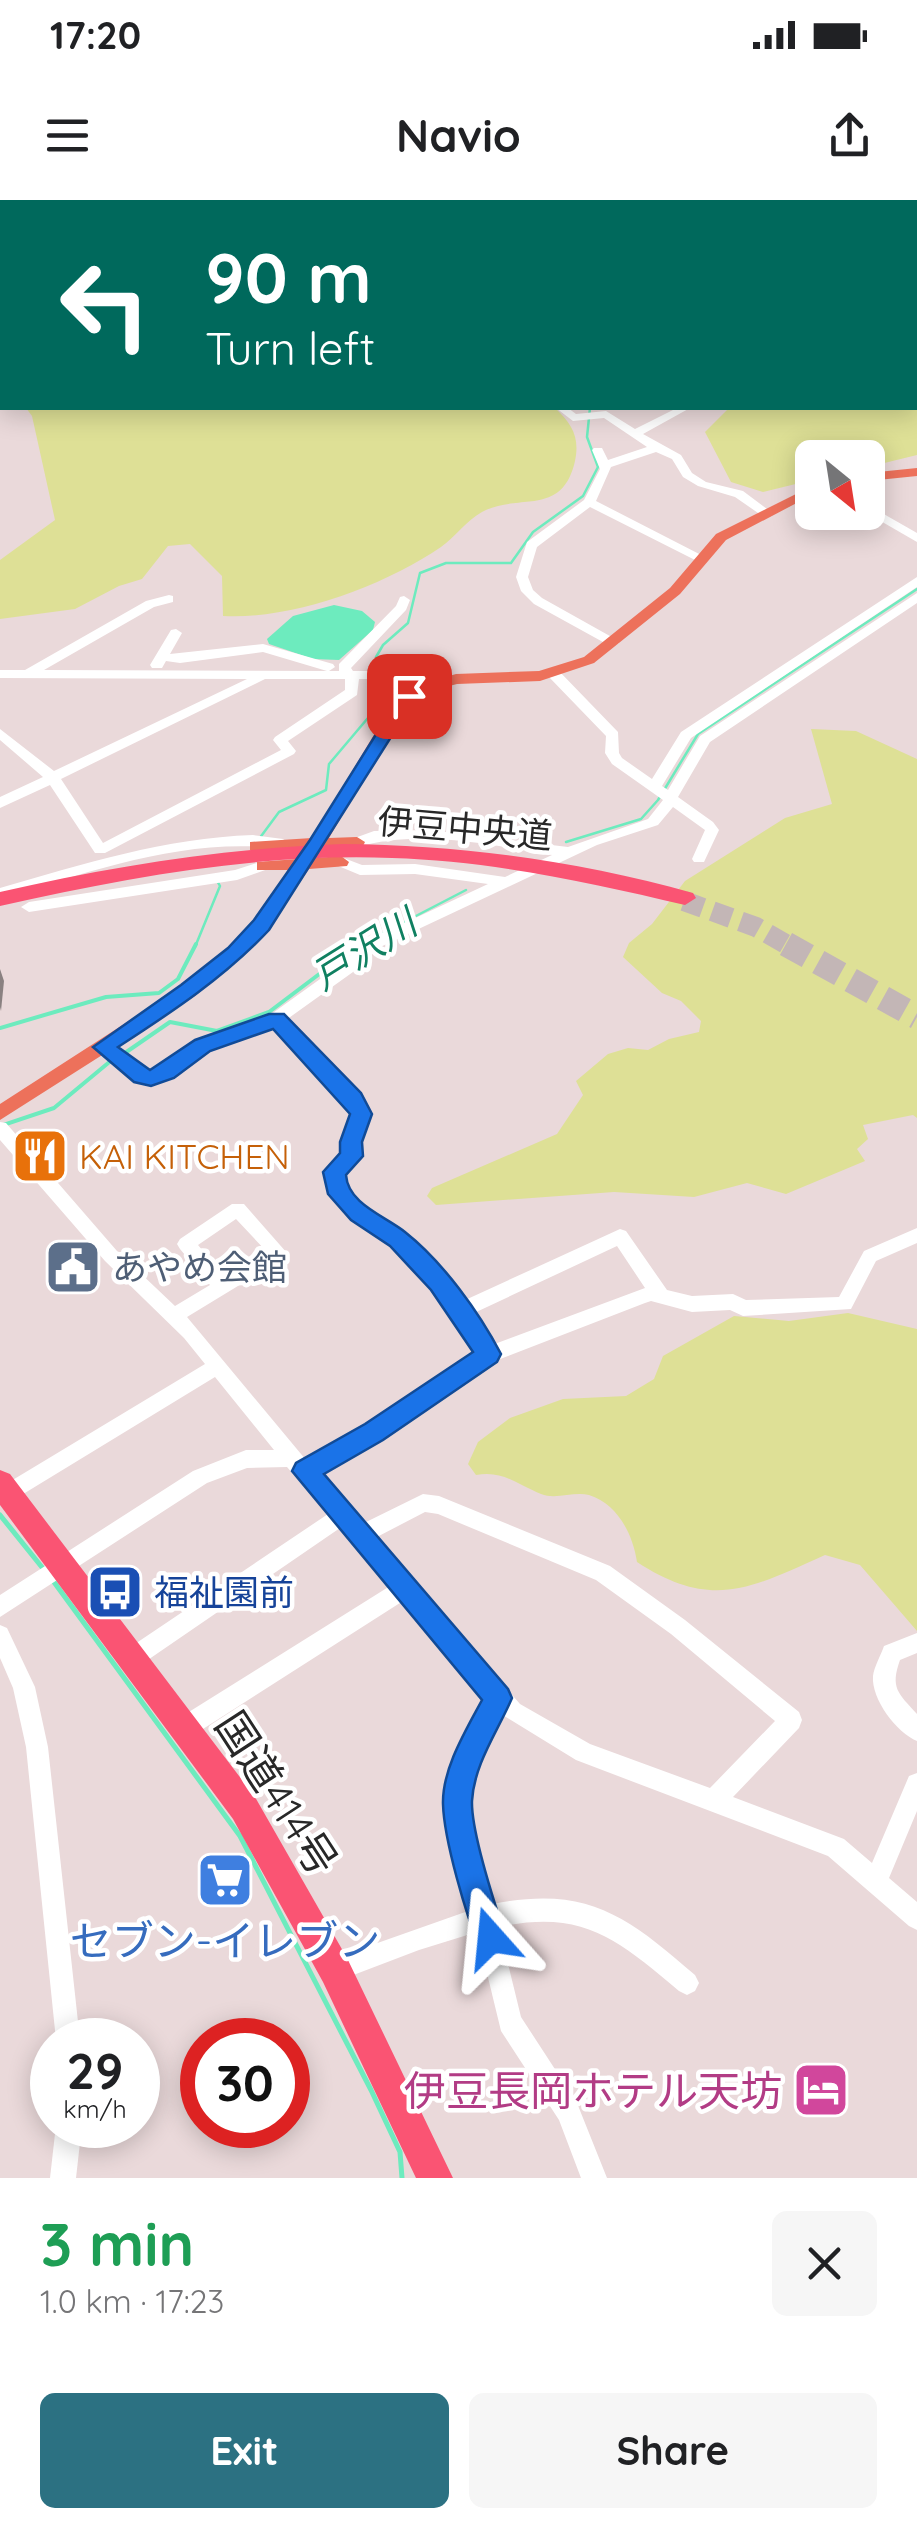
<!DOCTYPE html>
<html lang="en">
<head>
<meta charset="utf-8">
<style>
	:root { --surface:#fff; --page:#f6f6f6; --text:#202124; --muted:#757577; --accent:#2c7182 }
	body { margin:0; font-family:Quicksand,"Noto Sans JP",sans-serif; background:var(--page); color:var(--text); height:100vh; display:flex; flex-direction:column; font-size:38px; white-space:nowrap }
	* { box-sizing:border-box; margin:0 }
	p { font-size:32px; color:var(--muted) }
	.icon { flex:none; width:55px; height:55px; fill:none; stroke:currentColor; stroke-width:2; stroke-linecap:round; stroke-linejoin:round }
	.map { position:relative; height:1978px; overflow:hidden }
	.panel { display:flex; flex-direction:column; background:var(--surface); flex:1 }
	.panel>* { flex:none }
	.banner { position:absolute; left:0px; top:0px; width:918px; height:210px; box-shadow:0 5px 25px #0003; background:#00695c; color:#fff; overflow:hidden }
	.needle { width:65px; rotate:150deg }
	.fabs { position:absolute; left:795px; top:240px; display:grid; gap:20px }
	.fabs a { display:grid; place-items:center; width:90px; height:90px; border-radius:15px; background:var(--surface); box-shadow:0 5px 25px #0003; font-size:50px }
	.speed { position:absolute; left:30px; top:1818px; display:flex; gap:20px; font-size:50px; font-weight:700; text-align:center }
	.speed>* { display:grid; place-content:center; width:130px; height:130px; border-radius:50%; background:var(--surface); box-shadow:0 5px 25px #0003; line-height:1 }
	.speed small { font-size:25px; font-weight:400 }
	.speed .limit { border:15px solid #d22; background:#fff; color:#111 }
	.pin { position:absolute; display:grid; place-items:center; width:85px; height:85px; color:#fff; margin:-42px; border-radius:20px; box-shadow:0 5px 15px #0006 }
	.me { position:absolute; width:110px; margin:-55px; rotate:342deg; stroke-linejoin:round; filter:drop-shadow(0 0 8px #0008) }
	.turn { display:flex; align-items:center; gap:35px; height:210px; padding:0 40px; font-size:45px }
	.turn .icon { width:130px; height:130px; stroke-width:2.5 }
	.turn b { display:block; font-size:70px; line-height:85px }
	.round { display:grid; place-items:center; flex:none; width:105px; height:105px; border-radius:15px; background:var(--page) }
	.overview { display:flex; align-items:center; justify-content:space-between; height:170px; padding:0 40px }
	h1 { font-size:60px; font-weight:700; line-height:75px; color:#1e9e55 }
	.cta { display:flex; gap:20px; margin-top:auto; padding:20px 40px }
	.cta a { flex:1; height:115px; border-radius:15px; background:var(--accent); color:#fff; font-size:40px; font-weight:700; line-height:115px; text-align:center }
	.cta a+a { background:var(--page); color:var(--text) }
	.status { display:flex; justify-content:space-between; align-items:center; height:70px; padding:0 50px; background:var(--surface); direction:ltr }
	.status svg { height:28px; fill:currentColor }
	header { display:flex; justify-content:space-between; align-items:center; height:130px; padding:0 40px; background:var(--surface); font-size:45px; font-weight:700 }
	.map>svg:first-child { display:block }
	.green { fill:#dee096 }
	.water { fill:#6debbe }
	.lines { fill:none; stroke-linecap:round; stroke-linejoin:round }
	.stream-far2 { stroke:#6debbe; stroke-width:2.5 }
	.stream-far1 { stroke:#6debbe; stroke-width:4 }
	.stream { stroke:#6debbe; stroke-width:5 }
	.highway-tunnel-far1 { stroke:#c3b6b6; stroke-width:20; stroke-dasharray:20 10; stroke-linecap:butt }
	.highway-tunnel { stroke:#c3b6b6; stroke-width:25; stroke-dasharray:25 12; stroke-linecap:butt }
	.minor { fill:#fff; fill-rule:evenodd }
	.major { fill:#ed715b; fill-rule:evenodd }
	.highway { fill:#fa5473; fill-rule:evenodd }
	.shaded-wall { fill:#8a8181 }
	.route { fill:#1a73e8; stroke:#114b97; stroke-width:2.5 }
	.labels { text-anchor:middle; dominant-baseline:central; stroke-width:9; stroke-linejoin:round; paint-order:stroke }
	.street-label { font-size:35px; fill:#282828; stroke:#fff }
	.food-label { font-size:35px; fill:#c56008; stroke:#fff; text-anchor:start }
	.service-label { font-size:35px; fill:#4e5e75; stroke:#fff; text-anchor:start }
	.transit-label { font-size:35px; fill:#164399; stroke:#fff; text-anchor:start }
	.water-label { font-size:38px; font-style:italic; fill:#108061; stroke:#fff }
	.near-street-label { font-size:42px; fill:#282828; stroke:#fff }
	.near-shop-label { font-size:42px; fill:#366cbe; stroke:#fff }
	.near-hotel-label { font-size:42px; fill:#b23c85; stroke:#fff; text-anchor:end }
</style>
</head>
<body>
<div class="status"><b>17:20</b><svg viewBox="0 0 49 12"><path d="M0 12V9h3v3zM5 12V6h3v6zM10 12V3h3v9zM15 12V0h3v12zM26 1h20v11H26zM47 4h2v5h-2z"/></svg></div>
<header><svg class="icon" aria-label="menu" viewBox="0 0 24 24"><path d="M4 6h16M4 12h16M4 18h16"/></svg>Navio<svg class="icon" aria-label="share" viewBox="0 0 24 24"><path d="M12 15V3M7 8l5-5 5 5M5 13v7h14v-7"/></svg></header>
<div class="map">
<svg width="917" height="1978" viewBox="0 0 917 1978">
	<rect width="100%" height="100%" fill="#ead9da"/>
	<g class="green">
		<polygon points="0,0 917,0 917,255 868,267 868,258 812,258 812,280 763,292 731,282 705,232 729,208 915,208 915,2 2,2 0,205"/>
		<path d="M26,208H555C572,224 580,237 575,261C562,318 519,292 482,312C467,320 455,337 441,347C384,386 292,420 223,416L222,376L190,344L168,346L142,379L119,386L75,409L0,419V360L55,320L32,216Z"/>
		<polygon points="811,529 856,531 917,559 917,918 913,915 863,925 868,939 857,949 865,961 786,994 747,983 694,997 614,992 436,1005 427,996 432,988 557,934 583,895 576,881 608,854 628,848 648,850 669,839 699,832 701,821 681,801 662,793 623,757 629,743 652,724 685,681 785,618 832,604"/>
		<path d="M848,1113L917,1129V1431L860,1365L825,1355C751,1388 712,1411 637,1362C633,1335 618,1304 589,1295C574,1291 556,1300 541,1294C516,1284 503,1270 476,1275L468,1264L478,1242L510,1218L563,1199L626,1196L654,1179L663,1156L734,1116L789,1121Z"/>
	</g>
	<polygon class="water" points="334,405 362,411 375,422 373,430 339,460 313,459 269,444 267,439 293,416"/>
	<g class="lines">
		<g class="stream-far2">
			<polyline points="661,0 669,2"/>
			<polyline points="259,639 279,612 326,590 329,564 373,512 376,457 383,445 408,423 420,373 446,363 511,363 533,332 583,296 598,267 587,237 590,208"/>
			<polyline points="566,642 641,619 658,600 698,534 917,389"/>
			<polyline points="195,747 220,686 216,679"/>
			<polyline points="356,747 466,690"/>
		</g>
		<g class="stream-far1">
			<polyline points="0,828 106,797 159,793 178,779 196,744"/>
			<polyline points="122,855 170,822 217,831 269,812 359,744"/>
			<polyline points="0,926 54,908 113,859"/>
		</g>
		<g class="stream">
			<polyline points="0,1315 45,1371"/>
			<polyline points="51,1378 240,1636 371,1890 400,1952 402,1978"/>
		</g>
		<polyline class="highway-tunnel-far1" points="684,701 756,727 791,747"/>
		<polyline class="highway-tunnel" points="786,744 917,817"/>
		<g class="minor">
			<polygon points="684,0 694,0 695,2 686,2"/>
			<polygon points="556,208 568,208 576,214 606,211 635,229 677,208 690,208 643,234 681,255 692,273 706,282 743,291 771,312 761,315 735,297 698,286 683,277 672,259 656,252 611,267 596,301 707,358 697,361 590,307 537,347 528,377 533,390 542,398 617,440 619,443 612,447 534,404 521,391 516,377 527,342 584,300 600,269 592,250 594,248 602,248 608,260 647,247 604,218 573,221"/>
			<polygon points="868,305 917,333 917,342 865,312"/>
			<path d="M917,377V387L691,538L662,586L668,590L700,536L917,393V403L710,542L678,597L713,622L719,630L704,662H694L692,659L705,630L673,607L658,625L597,645L376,749L353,772L286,820L359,895L369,914L360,942L361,956L343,975V985L360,1003L407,1037L463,1101L620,1029L626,1031L667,1090L692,1096L733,1094L746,1100L839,1097L864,1051L917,1028V1043L876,1061L851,1109L743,1116L730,1110L692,1112L651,1101L645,1103L495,1161L376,1241L318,1274L362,1324L423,1294L439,1296L610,1366L685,1420L799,1512L802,1520L799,1528L733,1597L844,1639L872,1663L909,1576L917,1573V1611L889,1678L917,1702V1730L909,1726L828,1656L576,1560L501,1514L480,1553L468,1602L493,1704C587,1685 627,1716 695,1775L699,1783L695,1791L687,1795L679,1791C617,1739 583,1709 499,1727L521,1817L577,1903L607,1978H581L559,1920L501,1831L477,1732L419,1750L335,1782L327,1778L323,1770L327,1762L335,1758L471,1710L446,1602L459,1550L486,1498L403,1401L192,1536L184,1539L176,1536L173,1528L176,1520L390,1386L340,1328L139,1466L131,1469L123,1466L120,1459L123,1452L328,1314L287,1267L247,1268L207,1283L0,1417V1395L193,1271L246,1250H274L215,1177L15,1299L8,1302L1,1299V1287L205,1164L184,1138L105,1061L0,940V922L6,923L117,1051L175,1106L210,1085L180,1049L177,1044L180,1039L232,1004H244L287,1053L284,1058L187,1117L306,1260L362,1229L477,1153C453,1113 425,1073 390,1043C372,1028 350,1019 335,1000C328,991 324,984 326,972L343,954L342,942L353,914L347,903L273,826L209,850L158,882L136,881L97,851L95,847L97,843H109L145,871L155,870L197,842L270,815L341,764L366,741L488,684L415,674L360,675L336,665V659L341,657L362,665L415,664L505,677L552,655C489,644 419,629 357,647L350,642L352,639L374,631L429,630L568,647L648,619L663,600L612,564L605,553L606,536L548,476V470H558L618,532L619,553L622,558L652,579L681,532ZM236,1019L266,1051L224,1076L198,1045ZM617,1046L645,1088L492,1145L472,1114ZM425,1312L438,1314L596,1380L671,1434L775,1521L710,1588L590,1544L520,1504L375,1338Z"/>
			<path d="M169,395L173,396V402L154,407L44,470L327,471L263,452L180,463L166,461L162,468H152L150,465L171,430L176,429L182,433L170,454L263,444L333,464L335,467L329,471H339V464L396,406L400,397L404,396L410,400L406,410L351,468L353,471H404L435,484L428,488L402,479H359L357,495L288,541L296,551L294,554L105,653H95L50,585L0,608V597L43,577L0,540V529L54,571L247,479L0,478V470H25L146,401ZM265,479H345V490L275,537L273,540L281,550L103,643L61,579Z"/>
			<path d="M253,635L283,639L290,644L283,649C186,636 92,672 0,698V688C83,664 165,638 253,635Z"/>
			<polygon points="263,661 268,663 268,669 237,680 29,712 21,707 29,702 235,670"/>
			<polygon points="0,1425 7,1428 35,1487 48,1547 80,1840 56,1840 26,1547 13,1488 0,1458"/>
			<path d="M917,1433V1453L900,1460C890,1488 898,1493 917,1514V1541C897,1533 871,1499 873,1476C874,1467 881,1455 884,1446Z"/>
			<polygon points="56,1925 82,1925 76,1978 50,1978"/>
		</g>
		<g class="major">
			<polygon points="917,268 917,276 868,281 868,273"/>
			<polygon points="812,286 812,295 726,340 680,394 594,463 540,481 457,484 422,493 401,515 329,638 357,637 365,642 363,646 322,649 316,658 341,656 349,662 347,666 309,669 268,729 241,757 195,796 0,920 0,904 183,786 229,749 256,721 290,670 257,670 257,662 298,659 305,650 256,651 250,650 250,642 312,638 387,513 412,487 456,474 539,471 584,457 670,388 716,334"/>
		</g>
		<g class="highway">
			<path d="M343,644C461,645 579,661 693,693L696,698L685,705C589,682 491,661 392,658C259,653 129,677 0,706V692C113,666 226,648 343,644Z"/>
			<polygon points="0,1270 10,1274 255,1597 347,1758 453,1978 416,1978 323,1782 233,1619 0,1305"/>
		</g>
	</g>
	<polygon class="shaded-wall" points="0,769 4,781 1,811 0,807"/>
	<path class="route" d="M409,491L417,496L269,730C225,777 172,812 118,847L150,870L195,840L269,814H284L361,893L372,914L362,942L363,956L346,975C348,1004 385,1016 405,1032C443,1062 479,1112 501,1154L497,1162L383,1240L324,1274L508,1489L512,1498C498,1531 474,1564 472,1601C471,1631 496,1708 506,1738L502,1749L491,1754L480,1749C466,1715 444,1640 443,1604C442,1569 466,1530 482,1500L292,1271L296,1263L365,1224L473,1152L431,1090L390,1046L351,1020L328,994L323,972L340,953V942L350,914L273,829L210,851L174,878L151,886L134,882L93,847L181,785L228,748L254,720L310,640L400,496Z"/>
	<defs>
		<g id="restaurant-square" transform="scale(2.875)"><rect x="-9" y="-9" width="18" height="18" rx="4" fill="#e8710a" stroke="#fff"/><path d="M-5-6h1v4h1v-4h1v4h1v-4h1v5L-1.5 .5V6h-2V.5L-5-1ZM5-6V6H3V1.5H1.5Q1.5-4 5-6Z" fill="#fff"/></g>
		<g id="civic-square" transform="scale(2.875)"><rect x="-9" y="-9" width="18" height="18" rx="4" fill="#5c6f8a" stroke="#fff"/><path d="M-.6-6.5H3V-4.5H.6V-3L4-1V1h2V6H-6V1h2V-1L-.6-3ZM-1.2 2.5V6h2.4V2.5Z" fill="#fff"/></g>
		<g id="bus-square" transform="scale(2.875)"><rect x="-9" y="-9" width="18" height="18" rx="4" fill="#1a4fb4" stroke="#fff"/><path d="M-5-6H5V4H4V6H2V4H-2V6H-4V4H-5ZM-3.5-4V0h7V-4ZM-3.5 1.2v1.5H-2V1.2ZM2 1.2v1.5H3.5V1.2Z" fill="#fff"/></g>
		<g id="supermarket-square" transform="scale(2.875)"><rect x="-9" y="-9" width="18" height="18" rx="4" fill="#3f7fe0" stroke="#fff"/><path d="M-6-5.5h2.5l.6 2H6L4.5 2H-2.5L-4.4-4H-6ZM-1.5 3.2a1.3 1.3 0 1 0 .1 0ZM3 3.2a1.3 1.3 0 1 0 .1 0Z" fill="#fff"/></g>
		<g id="hotel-square" transform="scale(2.875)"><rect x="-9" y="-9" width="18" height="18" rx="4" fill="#d1479c" stroke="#fff"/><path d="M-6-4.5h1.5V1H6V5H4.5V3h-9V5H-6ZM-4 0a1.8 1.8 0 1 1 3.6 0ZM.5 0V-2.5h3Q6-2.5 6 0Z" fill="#fff"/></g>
	</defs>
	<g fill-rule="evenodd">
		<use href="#restaurant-square" x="40" y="956"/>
		<use href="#civic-square" x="73" y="1067"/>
		<use href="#bus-square" x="115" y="1392"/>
		<use href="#supermarket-square" x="225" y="1680"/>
		<use href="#hotel-square" x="821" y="1890"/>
	</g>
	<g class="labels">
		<g class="street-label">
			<text transform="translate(465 628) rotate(5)">伊豆中央道</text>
		</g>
		<g class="food-label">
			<text x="79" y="956">KAI KITCHEN</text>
		</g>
		<g class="service-label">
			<text x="112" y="1067">あやめ会館</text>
		</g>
		<g class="transit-label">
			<text x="154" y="1392">福祉園前</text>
		</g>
		<g class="water-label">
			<text transform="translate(364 749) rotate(-32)">戸沢川</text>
		</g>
		<g class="near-street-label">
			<text transform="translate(277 1593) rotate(57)">国道414号</text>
		</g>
		<g class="near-shop-label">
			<text x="225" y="1740">セブン-イレブン</text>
		</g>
		<g class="near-hotel-label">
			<text x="782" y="1890">伊豆長岡ホテル天坊</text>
		</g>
	</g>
</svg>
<div class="fabs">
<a><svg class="needle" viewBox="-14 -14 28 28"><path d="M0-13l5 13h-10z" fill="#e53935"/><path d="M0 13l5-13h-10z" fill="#757577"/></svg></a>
</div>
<div class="speed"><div>29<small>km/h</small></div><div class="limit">30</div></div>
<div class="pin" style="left:409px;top:496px;background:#d93025"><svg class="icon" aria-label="arrive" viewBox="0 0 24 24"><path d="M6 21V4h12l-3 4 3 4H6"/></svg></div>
<svg class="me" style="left:491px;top:1738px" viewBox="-20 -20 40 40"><path d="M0-17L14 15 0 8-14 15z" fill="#1a73e8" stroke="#fff" stroke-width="4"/></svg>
<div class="banner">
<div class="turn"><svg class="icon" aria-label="left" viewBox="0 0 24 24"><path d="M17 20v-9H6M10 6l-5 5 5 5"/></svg><div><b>90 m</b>Turn left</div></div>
</div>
</div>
<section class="panel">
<div class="overview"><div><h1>3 min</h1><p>1.0 km · 17:23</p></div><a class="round"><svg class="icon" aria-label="close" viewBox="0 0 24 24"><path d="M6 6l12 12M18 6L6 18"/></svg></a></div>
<div class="cta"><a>Exit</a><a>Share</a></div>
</section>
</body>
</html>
